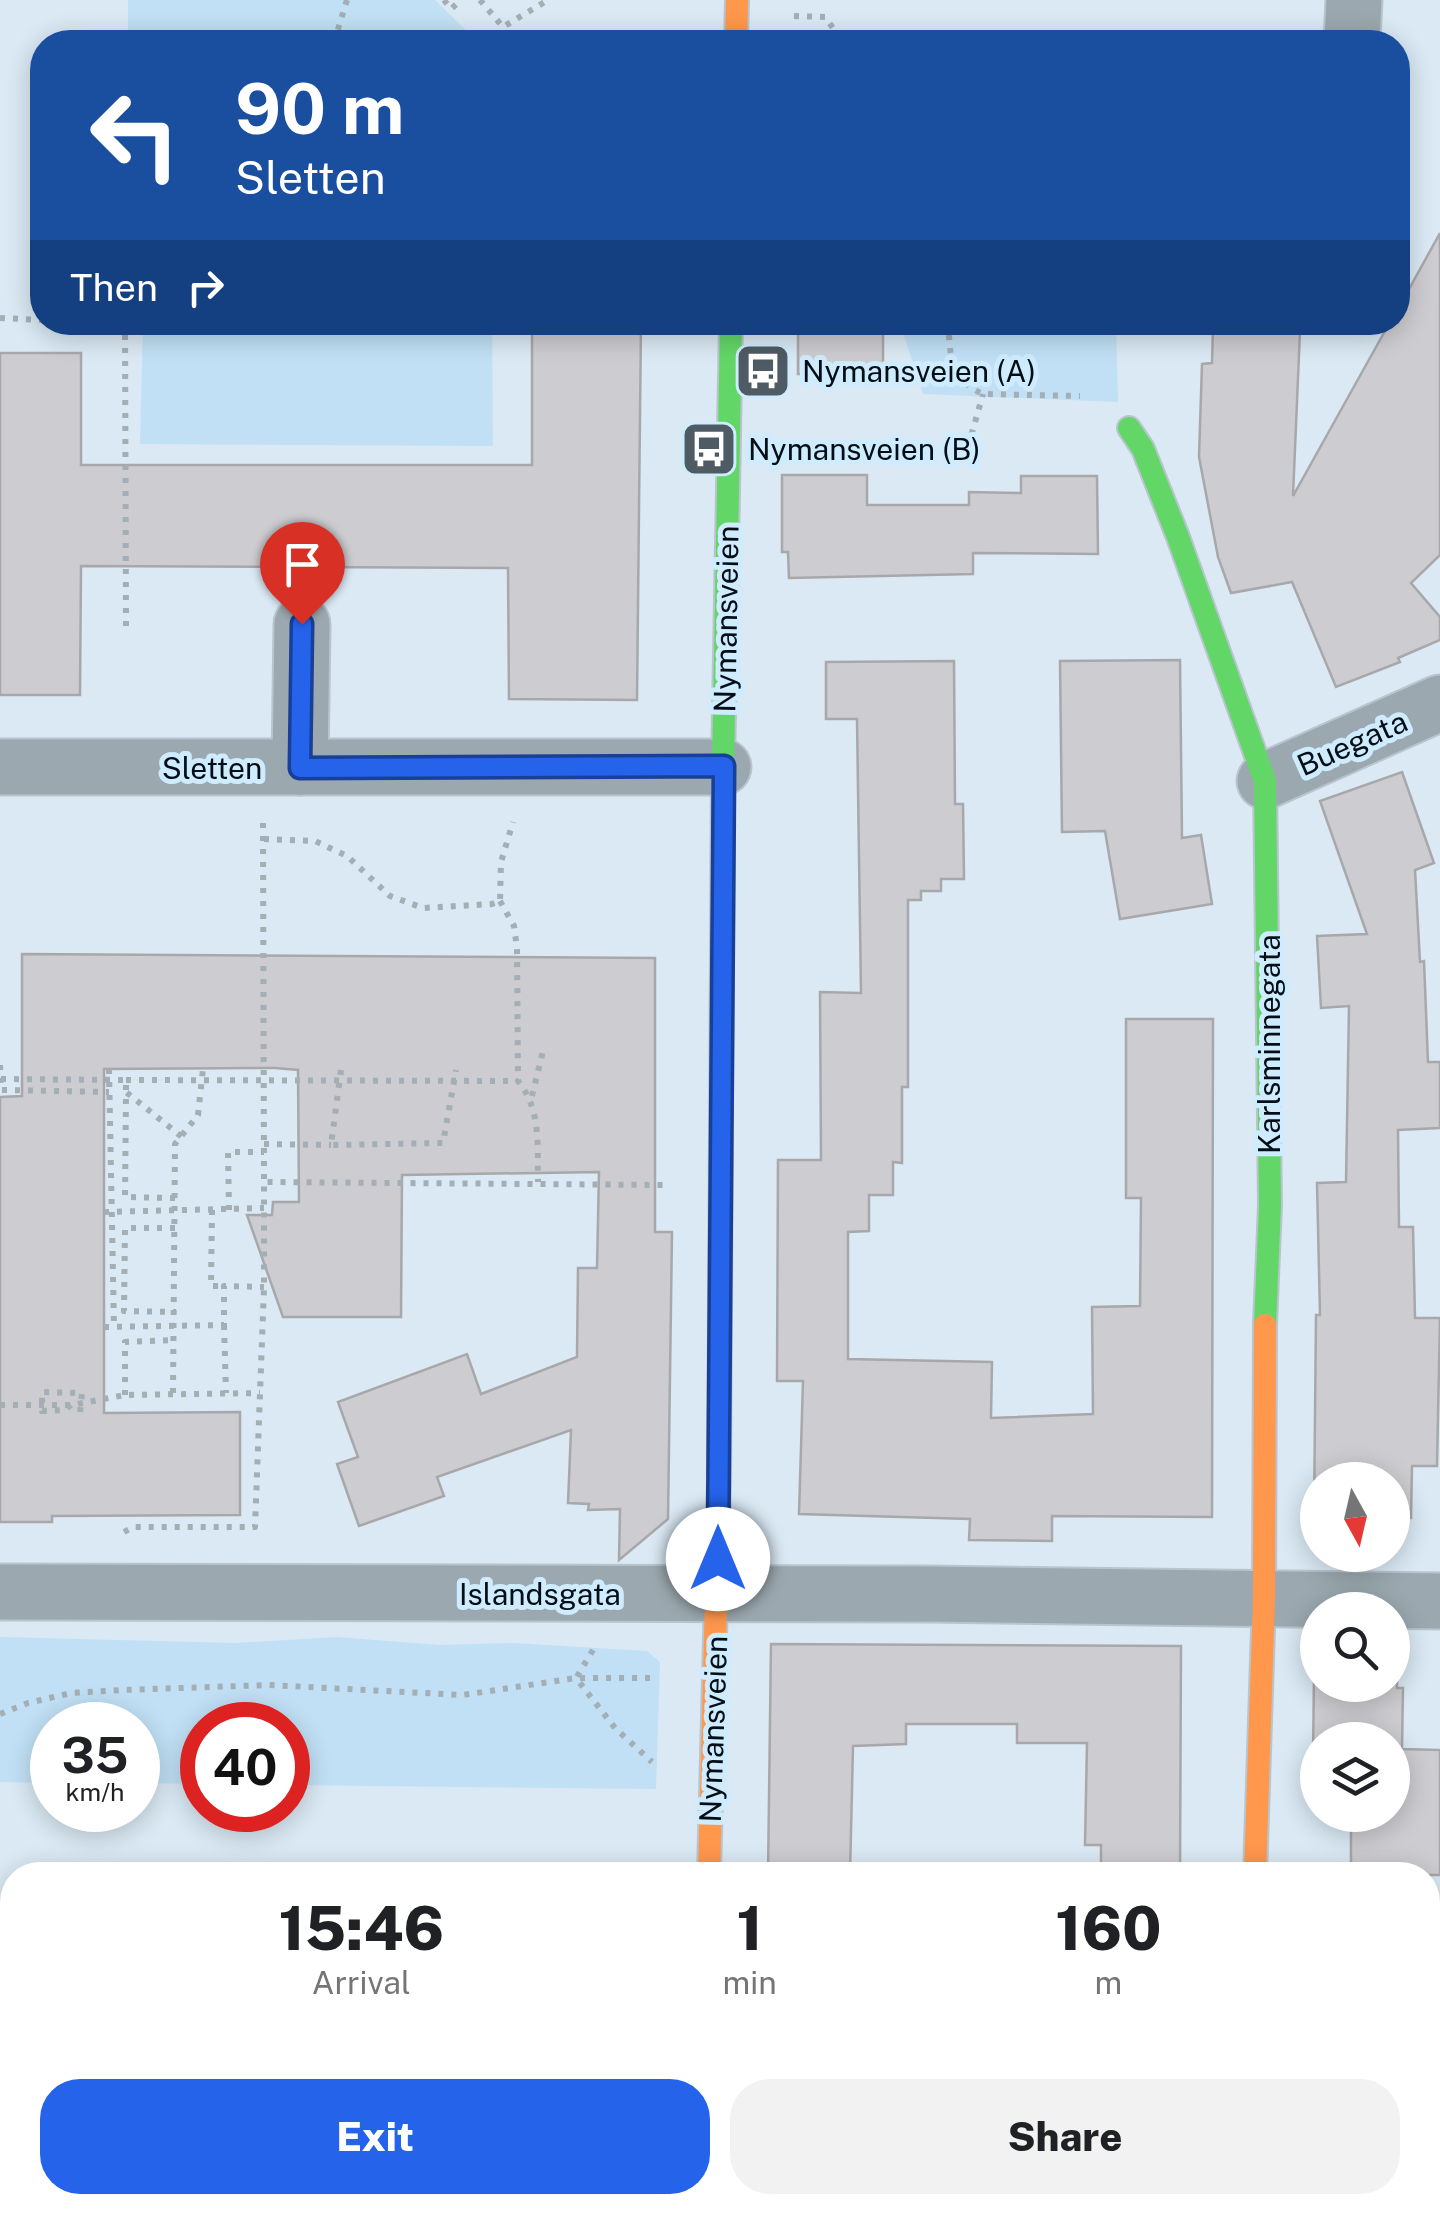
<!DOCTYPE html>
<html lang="en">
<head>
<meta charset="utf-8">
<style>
	:root { --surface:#fff; --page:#f2f2f2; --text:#202124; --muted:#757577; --accent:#2563eb }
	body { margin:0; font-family:"Public Sans",sans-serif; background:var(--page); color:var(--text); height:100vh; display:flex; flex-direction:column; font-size:38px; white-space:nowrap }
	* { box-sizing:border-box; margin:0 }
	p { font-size:32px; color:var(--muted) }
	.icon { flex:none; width:55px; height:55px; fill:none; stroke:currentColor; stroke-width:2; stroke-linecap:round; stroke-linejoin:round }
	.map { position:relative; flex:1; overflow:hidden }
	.drawer { position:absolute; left:0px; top:1862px; width:1440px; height:352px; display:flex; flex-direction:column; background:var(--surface); border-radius:40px 40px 0 0; box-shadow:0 5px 25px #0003 }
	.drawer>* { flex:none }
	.banner { position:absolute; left:30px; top:30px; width:1380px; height:305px; border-radius:40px; box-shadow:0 5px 25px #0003; background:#1a4fa0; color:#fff; overflow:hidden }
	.needle { width:65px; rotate:172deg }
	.tools { position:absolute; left:1300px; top:1462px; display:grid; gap:20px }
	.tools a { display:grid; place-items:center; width:110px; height:110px; border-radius:50%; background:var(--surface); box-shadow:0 5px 25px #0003; font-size:50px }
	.speed { position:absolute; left:30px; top:1702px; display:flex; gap:20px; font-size:50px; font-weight:700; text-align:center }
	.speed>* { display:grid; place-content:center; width:130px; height:130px; border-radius:50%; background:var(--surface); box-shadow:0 5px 25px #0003; line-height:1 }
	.speed small { font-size:25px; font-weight:400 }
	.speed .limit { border:15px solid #d22; background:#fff; color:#111 }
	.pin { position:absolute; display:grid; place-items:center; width:85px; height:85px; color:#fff; margin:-102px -42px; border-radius:50% 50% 50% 0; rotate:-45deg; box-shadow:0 0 10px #0007 }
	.pin .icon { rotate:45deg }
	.me { position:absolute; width:110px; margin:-55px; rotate:0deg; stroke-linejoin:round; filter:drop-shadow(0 0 8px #0008) }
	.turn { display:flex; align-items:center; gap:35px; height:210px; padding:0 40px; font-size:45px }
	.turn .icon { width:130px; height:130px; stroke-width:2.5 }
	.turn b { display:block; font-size:70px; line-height:85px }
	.then { display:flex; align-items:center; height:95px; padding:0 40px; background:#0003; gap:20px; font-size:38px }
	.eta { display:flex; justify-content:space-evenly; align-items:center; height:170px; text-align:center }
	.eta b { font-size:60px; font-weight:800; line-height:70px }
	.cta { display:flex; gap:20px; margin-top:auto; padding:20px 40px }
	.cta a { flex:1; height:115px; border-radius:40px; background:var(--accent); color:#fff; font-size:40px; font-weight:800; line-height:115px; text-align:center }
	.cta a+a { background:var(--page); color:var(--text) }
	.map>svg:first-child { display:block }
	.green { fill:#c1e0f5 }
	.building { fill:#cdccd0; stroke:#a8a8ab; stroke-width:2.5 }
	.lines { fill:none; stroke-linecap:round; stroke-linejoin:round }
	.street-casing { stroke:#b9c5ce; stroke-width:59 }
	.fast-casing { stroke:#b9c5ce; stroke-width:26 }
	.slow-casing { stroke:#b9c5ce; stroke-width:26 }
	.path { stroke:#a3aeb5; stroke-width:6; stroke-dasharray:5 8; stroke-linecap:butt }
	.street { stroke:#9ba8af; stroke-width:55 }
	.fast { stroke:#63d668; stroke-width:22 }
	.slow { stroke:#ff974d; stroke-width:22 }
	.route-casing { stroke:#184099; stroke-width:25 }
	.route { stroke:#2563eb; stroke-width:18 }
	.labels { text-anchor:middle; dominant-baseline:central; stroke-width:10; stroke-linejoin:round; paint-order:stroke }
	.poi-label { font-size:30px; fill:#030e16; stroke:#cfebfe; text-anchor:start }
	.street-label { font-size:30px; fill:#030e16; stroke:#cfebfe }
</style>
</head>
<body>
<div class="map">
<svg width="1440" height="2213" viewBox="0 0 1440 2213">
	<rect width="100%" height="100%" fill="#dae9f4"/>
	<g class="green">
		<polygon points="128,0 435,0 478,42 128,42"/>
		<polygon points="143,323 492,323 493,446 140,444"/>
		<polygon points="900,323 1116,323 1118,402 923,394"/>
		<polygon points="0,1637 235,1643 337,1637 439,1645 513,1643 647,1651 660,1662 656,1789 288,1785 288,1725 202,1725 202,1784 138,1783 138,1725 52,1725 52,1783 0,1782"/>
	</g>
	<g class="building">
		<polygon points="1440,233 1440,555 1411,583 1440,617 1440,640 1398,658 1400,662 1336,687 1292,582 1231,593 1218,557 1199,457 1202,364 1212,363 1213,328 1300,331 1293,496 1390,322 1398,322 1398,309"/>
		<polygon points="532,322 641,322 637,700 509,699 508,568 81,566 80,695 0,695 0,353 81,353 81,465 532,465"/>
		<rect x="798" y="322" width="85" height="52"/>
		<polygon points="782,475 867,475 867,505 969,505 969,492 1021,493 1021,476 1097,476 1098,554 973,553 973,574 789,578 788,552 782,552"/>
		<polygon points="1180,660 1182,838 1201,835 1212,904 1120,919 1105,831 1062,832 1060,661"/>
		<polygon points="954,661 955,804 963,804 964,879 941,879 941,891 921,891 921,900 908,900 908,1087 902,1087 902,1163 893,1162 893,1195 869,1195 869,1231 848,1232 848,1359 992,1362 991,1418 1093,1414 1092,1307 1140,1306 1141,1198 1126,1198 1126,1019 1213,1019 1212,1517 1052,1516 1052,1541 969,1540 970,1519 799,1514 803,1381 777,1381 778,1160 821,1160 820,992 861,993 857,719 826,719 826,662"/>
		<polygon points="1402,772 1434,863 1415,870 1420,962 1424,961 1428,1062 1440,1062 1440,1128 1398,1130 1399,1227 1413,1227 1415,1318 1440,1318 1437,1466 1412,1466 1411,1518 1392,1518 1392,1480 1318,1480 1318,1517 1314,1517 1316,1315 1320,1315 1317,1183 1346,1182 1349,1006 1321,1008 1317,936 1367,934 1320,801"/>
		<polygon points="22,954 655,958 655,1232 672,1232 668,1519 619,1560 620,1509 588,1510 589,1504 568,1503 571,1430 437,1477 444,1496 359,1526 337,1464 358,1457 338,1402 467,1354 481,1394 577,1357 578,1268 597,1268 599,1172 402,1175 401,1317 283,1317 247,1215 272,1215 273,1202 299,1202 298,1070 275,1068 104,1069 104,1413 240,1412 240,1515 52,1516 52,1522 0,1522 0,1097 22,1096"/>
		<polygon points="771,1644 1181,1646 1180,1875 1101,1875 1101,1845 1085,1845 1087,1743 1017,1743 1017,1724 906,1724 906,1744 853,1746 850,1875 768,1875"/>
		<polygon points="1314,1676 1318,1676 1318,1685 1392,1685 1392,1676 1397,1676 1397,1688 1403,1688 1402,1749 1440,1750 1440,1875 1351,1875 1351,1815 1392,1815 1392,1740 1318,1740 1318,1756 1313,1756"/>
	</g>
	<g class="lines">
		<g class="street-casing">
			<g id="street">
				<polyline points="1352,42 1354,0"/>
				<polyline points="0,767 723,767"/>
				<polyline points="300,767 302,624"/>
				<polyline points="1265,781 1440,703"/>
				<polyline points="0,1592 929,1594 1440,1601"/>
				<polyline points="0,2041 12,2041"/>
				<polyline points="1256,2202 1256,2213"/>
			</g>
		</g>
		<g class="fast-casing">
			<g id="fast">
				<polyline points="1129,428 1143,449 1178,537 1265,781 1270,1205 1265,1325"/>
				<polyline points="719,1480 723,767 731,322"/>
				<polyline points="709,2202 710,2213"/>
			</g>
		</g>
		<g class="slow-casing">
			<g id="slow">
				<polyline points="736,42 737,0"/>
				<polyline points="709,1875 719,1480"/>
				<polyline points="1255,1875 1264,1598 1265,1325"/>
			</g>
		</g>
		<g class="path">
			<polyline points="444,0 451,9 461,0"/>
			<polyline points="480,0 503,27 548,0"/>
			<polyline points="794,16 825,17 843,42"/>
			<polyline points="934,34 941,34 940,42"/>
			<polyline points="334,42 347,0"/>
			<polyline points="0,318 42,320"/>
			<polyline points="125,322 126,628"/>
			<polyline points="129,322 171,322"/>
			<path d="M948,322C951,357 948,378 983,394L1080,396"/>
			<polyline points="968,447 983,394"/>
			<polyline points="263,823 264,1182"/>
			<polyline points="264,839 315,841 347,856 390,896 423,908 492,904 500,901 501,862 513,822"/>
			<path d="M500,901L514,926L517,948L518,1081C542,1111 537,1146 538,1182"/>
			<polyline points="0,1065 1,1090 109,1092"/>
			<polyline points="109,1069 114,1327"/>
			<polyline points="341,1070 331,1145 443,1143 456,1070"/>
			<polyline points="1,1079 126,1080 126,1092"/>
			<polyline points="126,1080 518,1081"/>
			<polyline points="532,1096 543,1051"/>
			<polyline points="264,1144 331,1145"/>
			<polyline points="175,1198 125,1197 126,1092 182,1137"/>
			<polyline points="212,1210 211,1286 224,1286"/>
			<polyline points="229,1210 228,1152 264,1152"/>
			<polyline points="104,1212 264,1208"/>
			<polyline points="175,1228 125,1228 124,1311 176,1312"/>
			<polyline points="224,1325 226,1393"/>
			<polyline points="104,1327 224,1325 224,1286 264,1287"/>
			<polyline points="173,1393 175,1144 198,1115 203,1069"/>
			<polyline points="125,1395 125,1342 175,1340"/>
			<polyline points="0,1405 72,1405 125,1395 260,1393"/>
			<polyline points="71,1405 65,1410 42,1411 42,1392 82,1393 80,1413"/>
			<polyline points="124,1532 133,1527 255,1527 264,1287 264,1182 664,1185"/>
			<polyline points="593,1650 576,1678 615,1728 652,1762"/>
			<polyline points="0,1714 28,1703 71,1693 122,1690 269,1685 463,1695 576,1678 657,1678"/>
		</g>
		<use href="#street" class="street"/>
		<use href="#fast" class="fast"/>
		<use href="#slow" class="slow"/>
	</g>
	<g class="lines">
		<g class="route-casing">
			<polyline id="route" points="302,624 300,768 724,766 718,1559"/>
		</g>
		<use href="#route" class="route"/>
	</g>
	<defs>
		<g id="bus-square" transform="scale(2.875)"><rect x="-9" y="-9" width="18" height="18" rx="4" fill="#4e5b64" stroke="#cfebfe"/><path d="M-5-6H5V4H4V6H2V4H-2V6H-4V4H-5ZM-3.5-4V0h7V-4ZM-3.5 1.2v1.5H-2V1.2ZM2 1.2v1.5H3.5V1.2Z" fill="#fff"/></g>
	</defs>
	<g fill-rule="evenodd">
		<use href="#bus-square" x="763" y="371"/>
		<use href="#bus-square" x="709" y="449"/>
	</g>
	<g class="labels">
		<g class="poi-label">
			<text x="802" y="371">Nymansveien (A)</text>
			<text x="748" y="449">Nymansveien (B)</text>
		</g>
		<g class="street-label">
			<text transform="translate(726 619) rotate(-89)">Nymansveien</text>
			<text transform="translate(1352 743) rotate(-24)">Buegata</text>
			<text x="212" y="768">Sletten</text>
			<text transform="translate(1269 1044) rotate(-90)">Karlsminnegata</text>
			<text x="540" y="1594">Islandsgata</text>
			<text transform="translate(713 1729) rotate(-88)">Nymansveien</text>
		</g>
	</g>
</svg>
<div class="tools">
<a><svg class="needle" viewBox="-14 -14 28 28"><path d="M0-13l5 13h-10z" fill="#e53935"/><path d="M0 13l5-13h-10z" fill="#757577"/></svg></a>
<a><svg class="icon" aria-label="search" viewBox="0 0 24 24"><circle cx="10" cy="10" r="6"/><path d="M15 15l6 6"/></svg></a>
<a><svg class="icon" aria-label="layers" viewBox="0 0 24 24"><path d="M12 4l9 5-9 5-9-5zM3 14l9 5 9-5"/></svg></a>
</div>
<div class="speed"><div>35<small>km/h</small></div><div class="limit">40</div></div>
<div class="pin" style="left:302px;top:624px;background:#d93025"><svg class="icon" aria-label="arrive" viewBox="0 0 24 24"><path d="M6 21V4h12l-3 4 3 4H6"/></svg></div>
<svg class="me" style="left:718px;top:1559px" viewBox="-20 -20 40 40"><circle r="19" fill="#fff"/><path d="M0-13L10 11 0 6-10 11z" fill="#2563eb"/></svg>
<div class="banner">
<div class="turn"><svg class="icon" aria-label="left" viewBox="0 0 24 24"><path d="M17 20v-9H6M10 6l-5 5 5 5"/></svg><div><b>90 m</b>Sletten</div></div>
<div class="then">Then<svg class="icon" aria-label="right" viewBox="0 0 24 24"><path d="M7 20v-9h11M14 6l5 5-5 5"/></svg></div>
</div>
<section class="drawer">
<div class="eta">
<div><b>15:46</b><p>Arrival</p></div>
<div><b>1</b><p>min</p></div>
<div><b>160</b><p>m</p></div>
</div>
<div class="cta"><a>Exit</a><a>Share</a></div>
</section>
</div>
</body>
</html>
